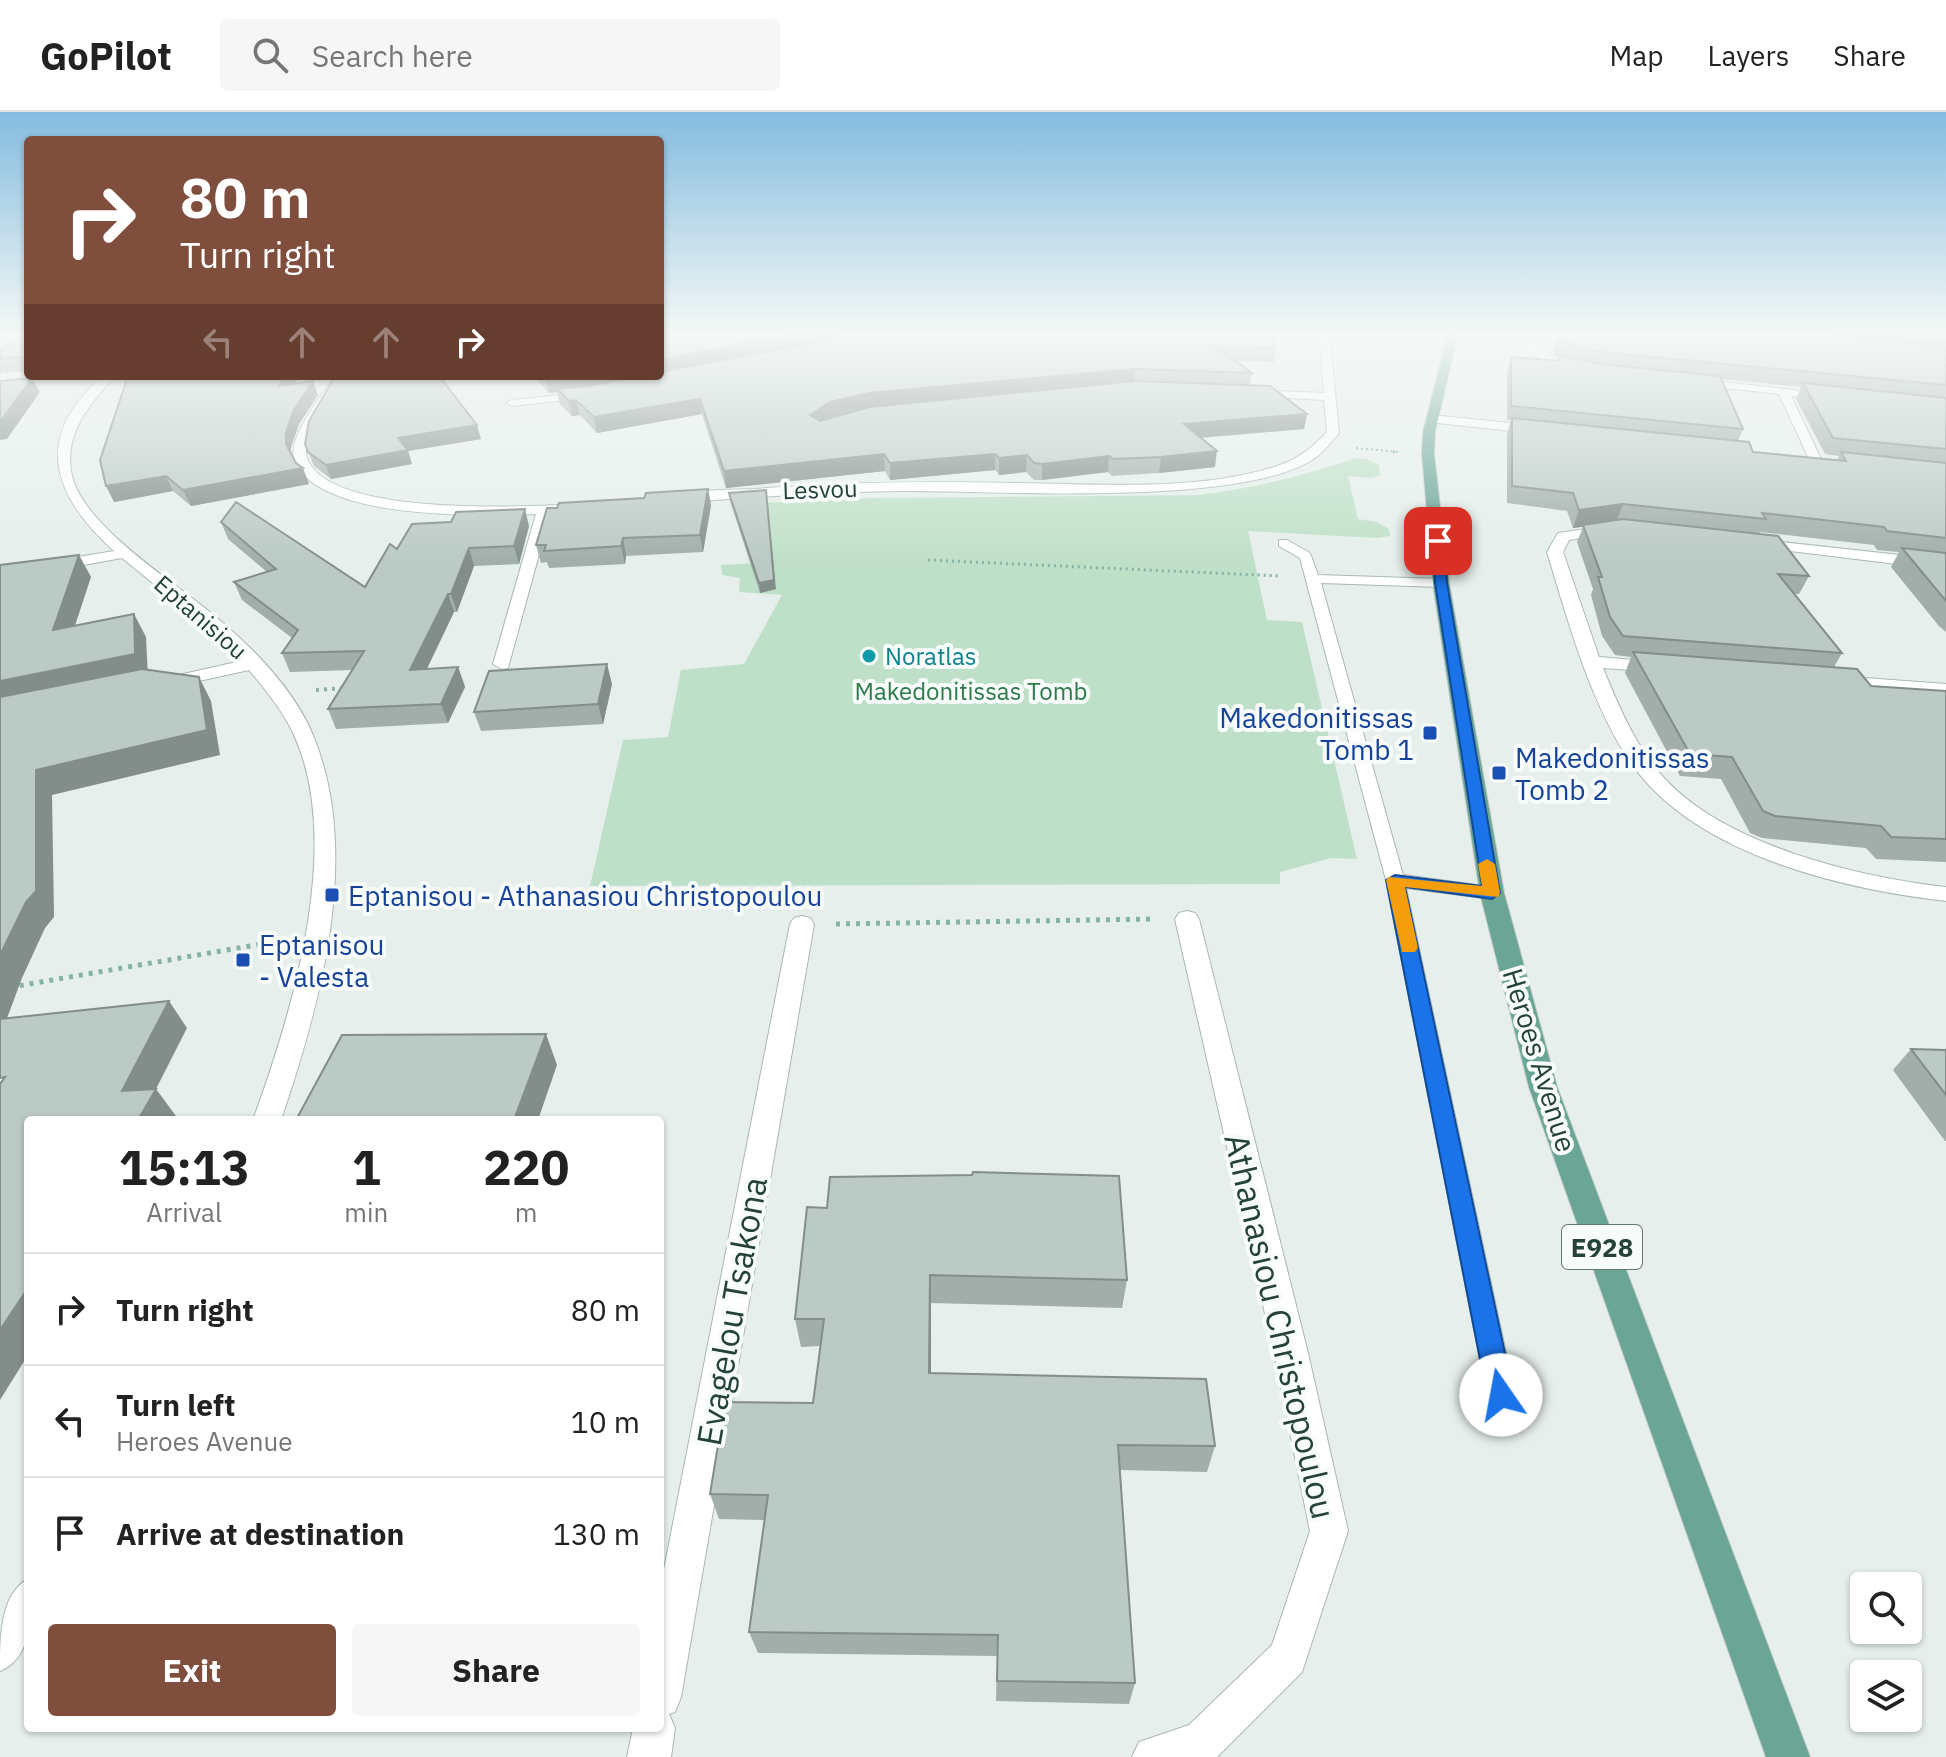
<!DOCTYPE html>
<html lang="en">
<head>
<meta charset="utf-8">
<style>
	:root { --surface:#fff; --page:#f6f6f6; --text:#222; --muted:#767676; --line:#e0e0e0; --accent:#804e3d }
	body { margin:0; font-family:"IBM Plex Sans",sans-serif; background:var(--page); color:var(--text); height:100vh; display:flex; flex-direction:column; font-size:30px; white-space:nowrap }
	* { box-sizing:border-box; margin:0 }
	p { font-size:26px; color:var(--muted) }
	.icon { flex:none; width:44px; height:44px; fill:none; stroke:currentColor; stroke-width:2; stroke-linecap:round; stroke-linejoin:round }
	.map { position:relative; flex:1; overflow:hidden }
	.sheet { position:absolute; left:24px; top:1004px; width:640px; height:616px; display:flex; flex-direction:column; background:var(--surface); border-radius:8px; box-shadow:0 2px 6px #0004 }
	.sheet>* { flex:none }
	.guide { position:absolute; left:24px; top:24px; width:640px; height:244px; border-radius:8px; box-shadow:0 2px 6px #0004; background:#804e3d; color:#fff; overflow:hidden }
	.buttons { position:absolute; left:1850px; top:1460px; display:grid; gap:16px }
	.buttons a { display:grid; place-items:center; width:72px; height:72px; border-radius:8px; background:var(--surface); box-shadow:0 2px 6px #0004; font-size:40px }
	.pin { position:absolute; display:grid; place-items:center; width:68px; height:68px; color:#fff; margin:-34px; border-radius:16px; box-shadow:0 4px 12px #0006 }
	.me { position:absolute; width:88px; margin:-44px; rotate:348deg; stroke-linejoin:round; filter:drop-shadow(0 0 6px #0008) }
	.turn { display:flex; align-items:center; gap:28px; height:168px; padding:0 24px; font-size:36px }
	.turn .icon { width:104px; height:104px; stroke-width:2.5 }
	.turn b { display:block; font-size:56px; line-height:68px }
	.lanes { display:flex; align-items:center; height:76px; padding:0 24px; background:#0003; justify-content:center; gap:40px; direction:ltr }
	.lanes .off { opacity:.35 }
	.eta { display:flex; justify-content:space-evenly; align-items:center; height:136px; text-align:center }
	.eta b { font-size:48px; font-weight:700; line-height:56px }
	.button { display:flex; gap:16px; margin-top:auto; padding:16px 24px }
	.button a { flex:1; height:92px; border-radius:8px; background:var(--accent); color:#fff; font-size:32px; font-weight:700; line-height:92px; text-align:center }
	.button a+a { background:var(--page); color:var(--text) }
	ul { padding:0; list-style:none }
	li { display:flex; align-items:center; gap:24px; height:112px; padding:0 24px; border-top:2px solid var(--line) }
	li div { flex:1 }
	li b { display:block; font-size:30px }
	li em { font-style:normal }
	header { display:flex; align-items:center; gap:48px; box-sizing:border-box; height:112px; padding:0 40px; background:var(--surface); border-bottom:2px solid var(--line) }
	header strong { font-size:38px }
	nav { display:flex; gap:44px; margin-inline-start:auto; font-size:28px }
	.search { width:560px; height:72px; background:var(--page); display:flex; align-items:center; gap:20px; box-sizing:border-box; padding:0 28px; border-radius:8px; color:var(--muted); font-size:30px }
	.map>svg:first-child { display:block }
	.green { fill:#bfe0c8 }
	.lines { fill:none; stroke-linecap:round; stroke-linejoin:round }
	.lane-casing { stroke:#a8b8b2; stroke-width:2 }
	.street-casing { stroke:#a8b8b2; stroke-width:2 }
	.primary-casing { stroke:#c2cac8; stroke-width:2 }
	.path-far3 { stroke:#86b3a5; stroke-width:2; stroke-dasharray:2 3; stroke-linecap:butt }
	.path-far2 { stroke:#86b3a5; stroke-width:3; stroke-dasharray:2 4; stroke-linecap:butt }
	.path-far1 { stroke:#86b3a5; stroke-width:4; stroke-dasharray:3 5; stroke-linecap:butt }
	.path { stroke:#86b3a5; stroke-width:5; stroke-dasharray:4 6; stroke-linecap:butt }
	.lane { fill:#fff; fill-rule:evenodd }
	.street { fill:#fff; fill-rule:evenodd }
	.primary { fill:#6aa596; fill-rule:evenodd }
	.wall { fill:#a1aea9; fill-rule:evenodd }
	.shaded-wall { fill:#838d89 }
	.building { fill:#bbcac4; stroke:#838d89; stroke-width:2 }
	.route { fill:#1a73e8; stroke:#114b97; stroke-width:2 }
	.slow { fill:#f59e0b }
	.culture-dot { fill:#0f9aa8; stroke:#f7fbf9; stroke-width:3 }
	.transit-dot { fill:#1a4fb4; stroke:#f7fbf9; stroke-width:3 }
	.labels { text-anchor:middle; dominant-baseline:central; stroke-width:8; stroke-linejoin:round; paint-order:stroke }
	.far-street-label { font-size:24px; fill:#24423a; stroke:#f7fbf9 }
	.far-culture-label { font-size:24px; fill:#0d838f; stroke:#f7fbf9; text-anchor:start }
	.far-park-label { font-size:24px; fill:#2d7a4b; stroke:#f7fbf9 }
	.shield { fill:#f7fbf9; stroke:#637a73; stroke-width:2 }
	.shield-label { font-size:26px; font-weight:bold; fill:#24423a }
	.transit-label { font-size:28px; fill:#164399; stroke:#f7fbf9; text-anchor:start }
	.street-label { font-size:28px; fill:#24423a; stroke:#f7fbf9 }
	.near-street-label { font-size:34px; fill:#24423a; stroke:#f7fbf9 }
</style>
</head>
<body>
<header>
<strong>GoPilot</strong>
<div class="search"><svg class="icon" aria-label="search" viewBox="0 0 24 24"><circle cx="10" cy="10" r="6"/><path d="M15 15l6 6"/></svg>Search here</div>
<nav><a>Map</a><a>Layers</a><a>Share</a></nav>
</header>
<div class="map">
<svg width="1946" height="1645" viewBox="0 0 1946 1645">
	<rect width="100%" height="100%" fill="#e6efeb"/>
	<path class="green" d="M1356,346L1366,347L1379,353L1380,363L1372,366L1348,364L1358,407L1376,410L1389,417L1390,424L1376,426L1248,419L1267,508L1302,510L1357,747L1331,746L1280,760V772L590,774L623,628L668,625L681,558L744,552L782,483L739,480L740,466L722,463L721,453L760,451L762,391L875,386L1198,383C1254,376 1304,364 1356,346Z"/>
	<g class="lines">
		<g class="lane-casing">
			<polygon id="lane" points="1279,428 1287,428 1310,441 1318,463 1441,467 1448,471 1441,475 1321,471 1403,763 1492,775 1502,781 1492,787 1406,776 1515,1283 1511,1293 1501,1297 1491,1293 1487,1283 1386,768 1300,446 1279,434"/>
		</g>
		<g class="street-casing">
			<g id="street">
				<path d="M1315,222H1326L1330,227L1339,321C1333,328 1326,337 1319,343C1252,397 992,378 901,379C826,380 751,385 677,391L670,387C683,377 735,378 754,377C841,370 928,369 1016,371C1097,372 1199,380 1277,354C1298,347 1312,336 1327,320L1324,288L1249,284L1243,281L1249,278L1324,281L1320,228Z"/>
				<path d="M1532,222H1542L1536,234L1556,247L1582,255V259C1561,260 1539,250 1526,235Z"/>
				<path d="M103,264H115C91,291 65,319 71,359C79,414 183,475 223,511C258,541 298,583 315,628C361,747 320,893 281,1008H253C292,901 344,733 294,623C283,599 266,578 249,558L167,576L161,575L158,571L161,567L241,549L212,519L122,446L0,468V458L114,439C52,383 32,325 103,264Z"/>
				<path d="M335,264H345C334,281 300,325 307,346C328,405 525,395 577,392L584,396L577,400L550,402L508,556L502,557L493,552L536,402C483,404 313,409 294,346C288,325 323,281 335,264Z"/>
				<polygon points="1694,267 1832,282 1832,286 1828,287 1791,284 1821,347 1815,351 1809,347 1779,282 1690,272 1690,268"/>
				<polygon points="588,280 592,281 592,285 512,294 506,291 512,288"/>
				<polygon points="1432,303 1541,314 1547,318 1541,322 1428,310 1426,307"/>
				<path d="M1614,413L1621,417L1619,420L1569,428L1563,440L1599,545L1658,550L1667,555L1658,560L1603,556C1619,595 1636,636 1665,667C1727,734 1859,765 1946,775V789C1840,777 1688,741 1627,645C1588,584 1568,509 1547,440L1558,421Z"/>
				<polygon points="1754,427 1946,448 1946,458 1749,434 1747,431"/>
				<polygon points="1838,564 1946,572 1946,582 1832,573 1829,569 1832,565"/>
				<polygon points="1187,799 1195,801 1199,807 1308,1241 1348,1419 1302,1560 1217,1645 1132,1645 1139,1630 1189,1613 1272,1533 1310,1419 1274,1241 1175,807 1179,801"/>
				<polygon points="802,804 810,806 814,812 681,1585 675,1600 669,1602 675,1616 671,1645 627,1645 633,1616 660,1616 660,1478 790,812 794,806"/>
				<path d="M28,1467C28,1500 36,1544 0,1559C0,1526 0,1482 28,1467Z"/>
			</g>
		</g>
		<g class="primary-casing">
			<polygon id="primary" points="1448,222 1458,222 1435,320 1434,342 1449,471 1504,781 1557,975 1810,1645 1766,1645 1529,975 1480,781 1433,471 1422,342 1423,320"/>
		</g>
		<g class="path-far3">
			<polyline points="0,261 28,257"/>
			<polyline points="1356,336 1398,340"/>
		</g>
		<g class="path-far2">
			<polyline points="1393,340 1398,340"/>
			<polyline points="928,448 1280,464"/>
		</g>
		<polyline class="path-far1" points="316,578 346,576"/>
		<g class="path">
			<polyline points="836,812 1154,807"/>
			<polyline points="0,877 279,829"/>
		</g>
		<use href="#lane" class="lane"/>
		<use href="#street" class="street"/>
		<use href="#primary" class="primary"/>
	</g>
	<g class="wall">
		<polygon points="28,222 28,259 0,260 0,238"/>
		<polygon points="660,222 836,222 834,224 1274,222 1276,236 1274,250 1235,249 1252,261 1250,273 1307,302 1304,317 1201,326 1215,355 1159,361 1112,364 1108,360 1042,368 1034,368 1026,360 999,363 995,358 890,368 885,359 726,376 702,302 597,321 580,303 572,304 560,292 557,280 549,281 533,264 660,264"/>
		<path d="M1557,222H1946V520L1939,514L1891,455L1899,440L1877,438L1874,433L1760,420L1759,422L1809,464L1799,482H1794L1842,541L1834,555L1871,574L1946,579V750L1876,747L1866,736L1762,726L1750,721L1721,667L1680,664L1625,561L1631,545L1615,543L1602,524L1591,483L1593,477L1577,430L1583,415L1573,416L1567,399L1507,391V322L1511,308H1507V258L1511,245L1558,249L1559,245L1554,244V234ZM1721,267L1801,275L1796,287L1825,342L1839,344L1837,348L1753,340L1738,329L1743,317Z"/>
		<polygon points="128,264 300,264 295,271 318,283 299,312 291,335 291,343 309,372 191,394 173,379 114,390"/>
		<polygon points="481,327 408,339 412,352 331,367 314,354 305,332"/>
		<polygon points="708,377 711,393 703,440 626,444 625,452 549,456 547,450 541,451 536,433 557,396 644,386"/>
		<polygon points="729,381 776,477 760,481 730,389"/>
		<polygon points="221,410 365,475 397,437 529,414 519,452 474,454 457,500 454,500 427,557 458,555 465,575 448,611 336,617 328,597 352,558 290,560 282,541 292,526 242,488 234,470 267,460 228,427"/>
		<polygon points="612,572 603,612 481,619 474,600"/>
		<polygon points="1911,937 1946,938 1946,1029 1945,1029 1893,958"/>
		<polygon points="807,1095 1127,1168 1122,1196 931,1191 931,1261 1215,1334 1207,1360 1120,1358 1135,1571 1129,1592 996,1589 997,1544 758,1541 749,1520 765,1408 719,1407 710,1382 813,1291 820,1234 801,1235 795,1207"/>
	</g>
	<g class="shaded-wall">
		<polygon points="795,222 836,222 832,226 660,263 660,248"/>
		<polygon points="1135,257 1134,272 870,296 831,305 811,319 810,303 830,290 869,281"/>
		<polygon points="286,264 300,264 284,288 279,274"/>
		<polygon points="571,264 656,264 560,280 557,277 557,280 549,281 546,266"/>
		<polygon points="32,266 40,280 7,327 0,328 0,310"/>
		<polygon points="313,269 318,283 299,312 291,335 291,347 286,332 286,320 294,298"/>
		<polygon points="700,287 702,302 597,321 594,305"/>
		<polygon points="576,288 580,303 572,304 569,289"/>
		<polygon points="1307,302 1304,317 1182,327 1184,312"/>
		<polygon points="477,313 481,327 408,339 412,352 331,367 326,353 398,326"/>
		<polygon points="1217,339 1215,355 1159,361 1161,345"/>
		<polygon points="884,342 885,359 726,376 724,359"/>
		<polygon points="995,342 995,358 890,368 890,351"/>
		<polygon points="1027,343 1026,360 999,363 999,346"/>
		<polygon points="1109,344 1108,360 1042,368 1042,352"/>
		<polygon points="303,356 309,372 191,394 183,378"/>
		<polygon points="166,364 173,379 114,390 106,374"/>
		<polygon points="708,377 711,393 703,440 700,423"/>
		<polygon points="767,386 776,477 760,481 759,471"/>
		<polygon points="1623,392 1616,410 1573,416 1579,398"/>
		<polygon points="525,397 529,414 519,452 514,434"/>
		<polygon points="623,426 626,444 625,452 621,434"/>
		<polygon points="469,436 474,454 457,500 451,482"/>
		<polygon points="79,443 91,465 66,541 53,518"/>
		<polygon points="448,482 454,500 417,577 410,558"/>
		<polygon points="134,502 146,525 148,565 0,596 0,569"/>
		<polygon points="607,552 612,572 603,612 598,592"/>
		<polygon points="458,555 465,575 448,611 441,592"/>
		<polygon points="199,565 211,589 220,643 52,683 54,805 45,816 22,866 0,925 0,843 26,790 36,658"/>
		<polygon points="169,889 187,916 156,977 176,1004 173,1008 138,1008 122,979"/>
		<polygon points="546,922 557,953 538,1008 514,1008"/>
		<polygon points="930,1163 931,1191 931,1288 929,1261"/>
		<polygon points="28,1176 28,1243 0,1288 0,1218"/>
	</g>
	<g class="building">
		<polygon points="27,222 28,222 28,245 0,246 0,238"/>
		<polygon points="660,222 795,222 660,248"/>
		<polygon points="842,222 1274,222 1276,236 1214,234 1252,261 1135,257 869,281 830,290 810,303 820,309 870,295 1135,269 1270,274 1307,302 1184,312 1217,339 1161,345 1113,347 1109,344 1042,352 1034,351 1027,343 999,346 995,342 890,351 884,342 724,359 700,287 594,305 576,288 569,289 557,277 588,274 640,264 660,264 660,260 808,232"/>
		<polygon points="1558,222 1832,222 1946,234 1946,273 1600,240 1559,230"/>
		<polygon points="1559,243 1599,252 1720,264 1743,317 1511,294 1511,245 1560,249"/>
		<polygon points="128,264 286,264 279,274 313,269 294,298 286,320 286,332 296,351 303,356 183,378 166,364 106,374 100,348"/>
		<polygon points="350,264 439,264 477,313 398,326 408,338 326,353 308,340 305,332 309,309 334,266"/>
		<polygon points="544,264 571,264 546,266"/>
		<polygon points="32,266 0,310 0,269"/>
		<polygon points="1803,271 1946,286 1946,337 1833,326"/>
		<polygon points="1512,306 1749,330 1753,340 1846,349 1841,340 1946,351 1946,426 1887,419 1884,415 1762,401 1766,407 1623,392 1579,398 1573,381 1512,374"/>
		<polygon points="708,377 700,423 623,426 621,434 544,439 546,433 536,433 547,396 557,396 559,391 644,386 646,381"/>
		<polygon points="766,378 774,468 759,471 729,381"/>
		<polygon points="236,390 365,475 390,432 397,437 412,412 451,410 456,400 525,397 514,434 469,436 451,482 448,482 410,558 458,555 441,592 328,597 364,539 282,541 298,518 234,470 276,457 221,410"/>
		<polygon points="1623,407 1778,424 1809,464 1778,462 1842,541 1623,524 1610,505 1598,465 1602,465 1583,413"/>
		<polygon points="1902,436 1946,441 1946,489"/>
		<polygon points="79,443 53,518 134,502 135,542 0,569 0,453"/>
		<polygon points="1633,540 1857,557 1871,574 1946,579 1946,727 1891,725 1881,714 1775,704 1763,699 1732,645 1690,642"/>
		<polygon points="607,552 598,592 474,600 489,559"/>
		<polygon points="142,557 199,565 207,618 36,658 36,779 26,790 0,843 0,585"/>
		<polygon points="169,889 122,979 156,977 138,1008 28,1008 28,1176 0,1218 0,972 5,965 0,966 0,907"/>
		<polygon points="546,922 514,1008 296,1008 342,923"/>
		<polygon points="1911,937 1946,938 1946,983"/>
		<polygon points="973,1060 1119,1064 1127,1168 930,1163 929,1261 1206,1267 1215,1334 1118,1333 1135,1571 997,1569 998,1523 749,1520 768,1383 710,1382 725,1290 813,1291 824,1207 795,1207 807,1095 827,1096 830,1065 972,1063"/>
	</g>
	<linearGradient id="sky" x2="0" y2="1"><stop stop-color="#84bce0"/><stop offset="0.49" stop-color="#f4f8f6"/><stop offset="1" stop-color="#f4f8f6" stop-opacity="0"/></linearGradient>
	<rect width="1946" height="452" fill="url(#sky)"/>
	<polygon class="route" points="1438,426 1444,429 1447,471 1500,781 1492,787 1405,775 1514,1283 1510,1292 1501,1296 1491,1292 1487,1283 1386,768 1395,763 1482,774 1435,471 1432,429"/>
	<polygon class="slow" points="1487,747 1495,752 1500,781 1498,785 1405,775 1418,836 1415,840 1402,840 1386,768 1389,765 1482,774 1478,752"/>
	<circle class="culture-dot" cx="869" cy="544" r="8"/>
	<g class="transit-dot">
		<rect x="1422" y="613" width="16" height="16" rx="4"/>
		<rect x="1491" y="653" width="16" height="16" rx="4"/>
		<rect x="324" y="775" width="16" height="16" rx="4"/>
		<rect x="235" y="840" width="16" height="16" rx="4"/>
	</g>
	<g class="labels">
		<g class="far-street-label">
			<text transform="translate(820 377) rotate(-2)">Lesvou</text>
			<text transform="translate(201 505) rotate(41)">Eptanisiou</text>
		</g>
		<g class="far-culture-label">
			<text x="885" y="544">Noratlas</text>
		</g>
		<g class="far-park-label">
			<text x="971" y="579">Makedonitissas Tomb</text>
		</g>
		<rect class="shield" x="1562" y="1113" width="80" height="44" rx="6"/>
		<g class="shield-label">
			<text x="1602" y="1135">E928</text>
		</g>
		<g class="transit-label">
			<text x="1414" y="605" text-anchor="end">Makedonitissas<tspan x="1414" dy="32">Tomb 1</tspan></text>
			<text x="1515" y="645">Makedonitissas<tspan x="1515" dy="32">Tomb 2</tspan></text>
			<text x="348" y="783">Eptanisou - Athanasiou Christopoulou</text>
			<text x="259" y="832">Eptanisou<tspan x="259" dy="32">- Valesta</tspan></text>
		</g>
		<g class="street-label">
			<text transform="translate(1540 948) rotate(73)">Heroes Avenue</text>
		</g>
		<g class="near-street-label">
			<text transform="translate(731 1199) rotate(-80)">Evagelou Tsakona</text>
			<text transform="translate(1281 1214) rotate(77)">Athanasiou Christopoulou</text>
		</g>
	</g>
</svg>
<div class="buttons">
<a><svg class="icon" aria-label="search" viewBox="0 0 24 24"><circle cx="10" cy="10" r="6"/><path d="M15 15l6 6"/></svg></a>
<a><svg class="icon" aria-label="layers" viewBox="0 0 24 24"><path d="M12 4l9 5-9 5-9-5zM3 14l9 5 9-5"/></svg></a>
</div>
<div class="pin" style="left:1438px;top:429px;background:#d93025"><svg class="icon" aria-label="arrive" viewBox="0 0 24 24"><path d="M6 21V4h12l-3 4 3 4H6"/></svg></div>
<svg class="me" style="left:1501px;top:1283px" viewBox="-20 -20 40 40"><circle r="19" fill="#fff"/><path d="M0-13L10 11 0 6-10 11z" fill="#1a73e8"/></svg>
<div class="guide">
<div class="turn"><svg class="icon" aria-label="right" viewBox="0 0 24 24"><path d="M7 20v-9h11M14 6l5 5-5 5"/></svg><div><b>80 m</b>Turn right</div></div>
<div class="lanes"><svg class="icon off" aria-label="left" viewBox="0 0 24 24"><path d="M17 20v-9H6M10 6l-5 5 5 5"/></svg><svg class="icon off" aria-label="ahead" viewBox="0 0 24 24"><path d="M12 20V5M6 11l6-6 6 6"/></svg><svg class="icon off" aria-label="ahead" viewBox="0 0 24 24"><path d="M12 20V5M6 11l6-6 6 6"/></svg><svg class="icon" aria-label="right" viewBox="0 0 24 24"><path d="M7 20v-9h11M14 6l5 5-5 5"/></svg></div>
</div>
<section class="sheet">
<div class="eta">
<div><b>15:13</b><p>Arrival</p></div>
<div><b>1</b><p>min</p></div>
<div><b>220</b><p>m</p></div>
</div>
<ul>
<li><svg class="icon" aria-label="right" viewBox="0 0 24 24"><path d="M7 20v-9h11M14 6l5 5-5 5"/></svg><div><b>Turn right</b></div><em>80 m</em></li>
<li><svg class="icon" aria-label="left" viewBox="0 0 24 24"><path d="M17 20v-9H6M10 6l-5 5 5 5"/></svg><div><b>Turn left</b><p>Heroes Avenue</p></div><em>10 m</em></li>
<li><svg class="icon" aria-label="arrive" viewBox="0 0 24 24"><path d="M6 21V4h12l-3 4 3 4H6"/></svg><div><b>Arrive at destination</b></div><em>130 m</em></li>
</ul>
<div class="button"><a>Exit</a><a>Share</a></div>
</section>
</div>
</body>
</html>
